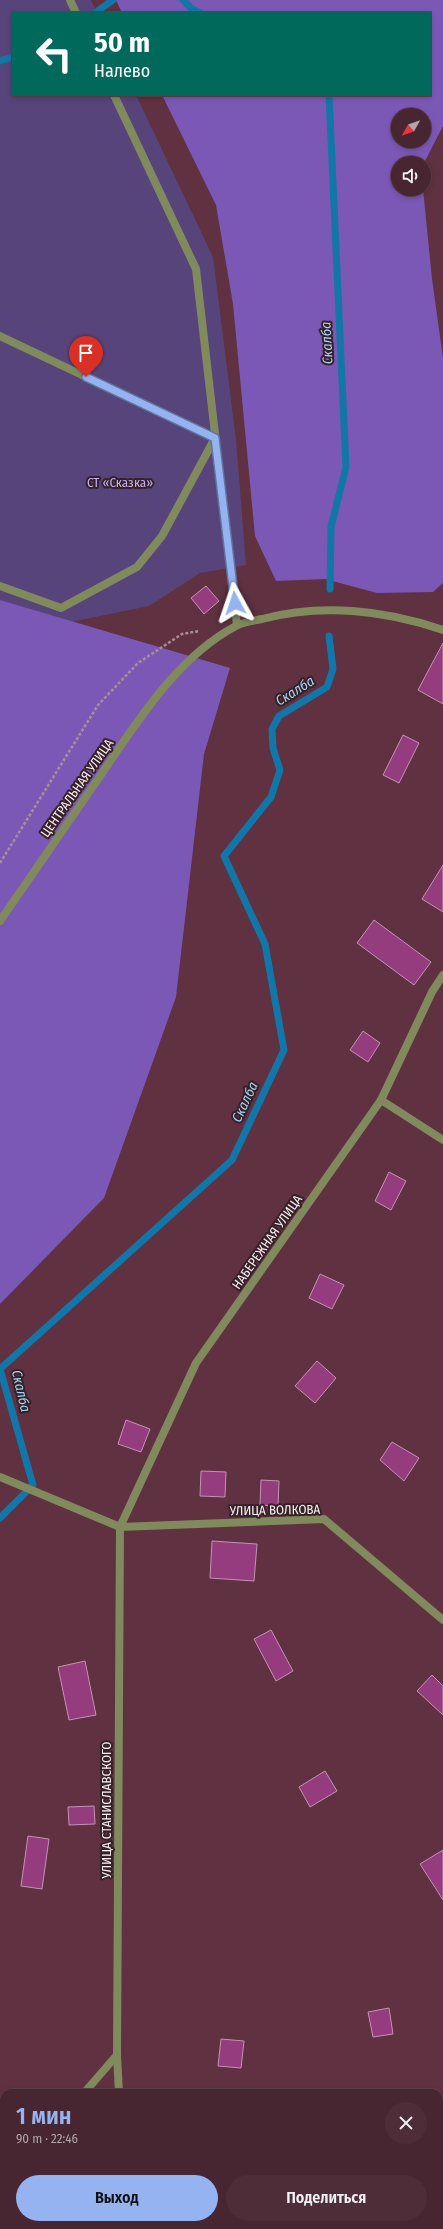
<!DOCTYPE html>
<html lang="ru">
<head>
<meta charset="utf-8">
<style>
	:root { --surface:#472531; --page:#4e2d39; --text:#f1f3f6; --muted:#b0a5ab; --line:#5f424d; --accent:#95b2f1 }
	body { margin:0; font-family:"Fira Sans Condensed",sans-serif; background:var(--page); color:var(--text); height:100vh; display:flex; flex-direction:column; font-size:15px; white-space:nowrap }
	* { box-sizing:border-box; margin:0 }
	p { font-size:13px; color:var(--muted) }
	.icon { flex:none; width:22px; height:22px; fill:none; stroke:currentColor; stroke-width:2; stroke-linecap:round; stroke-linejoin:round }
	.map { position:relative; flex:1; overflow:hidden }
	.drawer { position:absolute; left:0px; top:2089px; width:443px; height:140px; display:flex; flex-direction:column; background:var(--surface); border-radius:12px 12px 0 0; box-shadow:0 2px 6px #0003,0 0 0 1px var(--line) }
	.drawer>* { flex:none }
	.hud { position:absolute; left:12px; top:12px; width:419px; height:84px; border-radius:0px; box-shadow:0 2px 6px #0003,0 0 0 1px var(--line); background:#00695c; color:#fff; overflow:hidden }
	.needle { width:26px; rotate:230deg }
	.buttons { position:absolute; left:391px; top:108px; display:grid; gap:8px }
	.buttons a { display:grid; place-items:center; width:40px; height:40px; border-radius:50%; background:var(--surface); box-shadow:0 2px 6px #0003,0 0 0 1px var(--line); font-size:20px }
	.pin { position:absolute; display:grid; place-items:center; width:34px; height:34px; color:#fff; margin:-41px -17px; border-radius:50% 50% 50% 0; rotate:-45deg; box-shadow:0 0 4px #0007 }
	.pin .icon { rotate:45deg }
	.me { position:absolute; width:44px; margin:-22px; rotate:355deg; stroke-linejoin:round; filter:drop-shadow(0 0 3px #0008) }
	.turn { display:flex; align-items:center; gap:14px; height:84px; padding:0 16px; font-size:18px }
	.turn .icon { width:52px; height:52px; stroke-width:2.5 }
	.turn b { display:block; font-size:28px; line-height:34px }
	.round { display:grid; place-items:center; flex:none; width:42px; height:42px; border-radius:21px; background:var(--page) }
	.overview { display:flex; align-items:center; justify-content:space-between; height:68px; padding:0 16px }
	h1 { font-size:24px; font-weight:600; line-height:30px; color:var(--accent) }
	.primary-button { display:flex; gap:8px; margin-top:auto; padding:8px 16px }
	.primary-button a { flex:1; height:46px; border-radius:24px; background:var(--accent); color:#111; font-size:16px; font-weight:600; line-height:46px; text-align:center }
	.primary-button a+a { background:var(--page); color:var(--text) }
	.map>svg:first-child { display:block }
	.green { fill:#57447b }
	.forest { fill:#7b58b6; fill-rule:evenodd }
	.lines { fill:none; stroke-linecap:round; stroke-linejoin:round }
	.stream { stroke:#1276a9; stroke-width:7 }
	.building { fill:#943c7e; stroke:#c394b4 }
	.path { stroke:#aa8d96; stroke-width:2.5; stroke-dasharray:3 2; stroke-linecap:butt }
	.service { stroke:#808a5d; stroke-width:8 }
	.pedestrian { stroke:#808a5d; stroke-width:8 }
	.minor { stroke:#808a5d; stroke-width:8 }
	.tertiary { stroke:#808a5d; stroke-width:8 }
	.route-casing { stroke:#61749d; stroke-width:10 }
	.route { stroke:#95b2f1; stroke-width:7 }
	.labels { text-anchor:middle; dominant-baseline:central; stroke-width:4; stroke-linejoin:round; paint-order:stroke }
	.park-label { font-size:13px; fill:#c8b2fb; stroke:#362128 }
	.street-label { font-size:13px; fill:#fcf0f3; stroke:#362128 }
	.water-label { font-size:14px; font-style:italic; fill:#a3d4f6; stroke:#362128 }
</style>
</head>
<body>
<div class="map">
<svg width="443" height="2229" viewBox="0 0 443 2229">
	<rect width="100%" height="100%" fill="#5f3141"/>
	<polygon class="green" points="0,0 91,0 97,13 13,13 13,95 136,95 213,257 236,440 246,565 200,573 149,606 71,622 0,600"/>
	<g class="forest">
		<path d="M116,0H443V126L424,163H398V189H423L432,279L443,358V583L433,592L377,593L325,579L276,581L255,536L233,304L216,205L162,95H430V13H122ZM398,115H424V141H398Z"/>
		<polygon points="0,600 230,668 204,754 176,997 104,1198 0,1304"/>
	</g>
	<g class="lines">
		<g class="stream">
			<polyline points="183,0 192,9 200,13"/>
			<polyline points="95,13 113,0"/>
			<polyline points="0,61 13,57"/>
			<polyline points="329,95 346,467 331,527 330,589"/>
			<polyline points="0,1518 33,1485 0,1369 232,1160 284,1050 265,944 224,856 271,797 280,770 273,748 272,729 279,716 327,687 333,669 329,636"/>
		</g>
	</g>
	<g class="building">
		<polygon points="206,586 219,601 204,614 191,598"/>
		<polygon points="443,643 443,704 418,690"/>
		<polygon points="403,735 419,743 399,783 383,775"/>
		<polygon points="443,865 443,912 422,899"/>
		<polygon points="374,920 431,962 414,985 357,943"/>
		<polygon points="363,1031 380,1043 368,1062 350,1050"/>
		<polygon points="389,1172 406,1181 391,1210 375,1201"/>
		<polygon points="320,1274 344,1285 332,1309 309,1298"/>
		<polygon points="317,1361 336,1378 315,1403 295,1386"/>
		<polygon points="126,1420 150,1429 141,1452 118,1444"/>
		<polygon points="392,1442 419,1458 404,1481 380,1460"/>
		<polygon points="201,1471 226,1472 225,1497 200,1496"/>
		<polygon points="261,1480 279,1481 278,1506 260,1505"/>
		<polygon points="212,1541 257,1544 254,1581 210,1578"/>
		<polygon points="271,1630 293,1671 276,1681 254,1639"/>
		<polygon points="85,1661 96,1715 69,1720 58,1667"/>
		<polygon points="432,1675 443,1686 443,1715 417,1691"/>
		<polygon points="325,1771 337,1791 310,1807 299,1787"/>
		<polygon points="94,1806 95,1824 69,1825 68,1807"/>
		<polygon points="28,1836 49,1839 42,1889 21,1886"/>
		<polygon points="443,1850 443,1900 420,1864"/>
		<polygon points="389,2008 393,2034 373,2037 368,2012"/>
		<polygon points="221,2039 244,2041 241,2068 218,2066"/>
	</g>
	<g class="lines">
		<polyline class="path" points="0,863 98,705 138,663 182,634 199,631"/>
		<g class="service">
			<polyline points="70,0 76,13"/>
			<polyline points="114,95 196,269 237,625"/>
			<polyline points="0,336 215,438 162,536 137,567 61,608 0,586"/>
		</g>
		<polyline class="pedestrian" points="0,1477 120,1527"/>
		<g class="minor">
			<polyline points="381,1100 443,1140"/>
			<polyline points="120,1527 324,1519 443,1620"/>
			<polyline points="84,2093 117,2055"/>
			<polyline points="119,2093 117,2055 120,1527 196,1363 381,1100 432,992 443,975"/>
			<polyline points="0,2188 4,2183"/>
			<polyline points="132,2225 133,2229"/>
		</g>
		<path class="tertiary" d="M0,921C32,875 64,829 96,782C134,727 175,658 236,626C243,622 253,621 262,619C321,603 385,610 443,630"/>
	</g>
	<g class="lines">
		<g class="route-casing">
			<polyline id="route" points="86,377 215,438 235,603"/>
		</g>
		<use href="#route" class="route"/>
	</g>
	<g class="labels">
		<g class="park-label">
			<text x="120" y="482">СТ «Сказка»</text>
		</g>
		<g class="street-label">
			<text transform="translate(77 788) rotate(-55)">ЦЕНТРАЛЬНАЯ УЛИЦА</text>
			<text transform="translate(267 1242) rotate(-55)">НАБЕРЕЖНАЯ УЛИЦА</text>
			<text transform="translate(275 1510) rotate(-1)">УЛИЦА ВОЛКОВА</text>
			<text transform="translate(106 1810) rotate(-90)">УЛИЦА СТАНИСЛАВСКОГО</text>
		</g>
		<g class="water-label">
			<text transform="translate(327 343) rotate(-93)">Скалба</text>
			<text transform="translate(295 691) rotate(-32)">Скалба</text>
			<text transform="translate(245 1102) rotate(-65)">Скалба</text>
			<text transform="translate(21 1391) rotate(77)">Скалба</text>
		</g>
	</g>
</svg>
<div class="buttons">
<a><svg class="needle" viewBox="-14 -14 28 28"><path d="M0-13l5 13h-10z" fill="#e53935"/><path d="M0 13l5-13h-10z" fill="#b0a5ab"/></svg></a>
<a><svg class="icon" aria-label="sound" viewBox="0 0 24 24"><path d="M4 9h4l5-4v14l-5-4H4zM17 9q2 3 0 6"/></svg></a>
</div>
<div class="pin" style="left:86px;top:377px;background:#d93025"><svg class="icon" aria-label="arrive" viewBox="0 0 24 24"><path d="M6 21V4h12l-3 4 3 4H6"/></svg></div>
<svg class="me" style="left:235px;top:603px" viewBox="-20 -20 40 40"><path d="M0-17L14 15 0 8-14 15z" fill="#95b2f1" stroke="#fff" stroke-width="4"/></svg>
<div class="hud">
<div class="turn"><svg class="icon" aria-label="left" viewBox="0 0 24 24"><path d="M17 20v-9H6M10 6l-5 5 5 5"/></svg><div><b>50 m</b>Налево</div></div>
</div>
<section class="drawer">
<div class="overview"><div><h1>1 мин</h1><p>90 m · 22:46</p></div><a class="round"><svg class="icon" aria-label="close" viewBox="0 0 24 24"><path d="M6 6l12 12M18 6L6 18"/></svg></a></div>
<div class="primary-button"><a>Выход</a><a>Поделиться</a></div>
</section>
</div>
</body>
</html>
